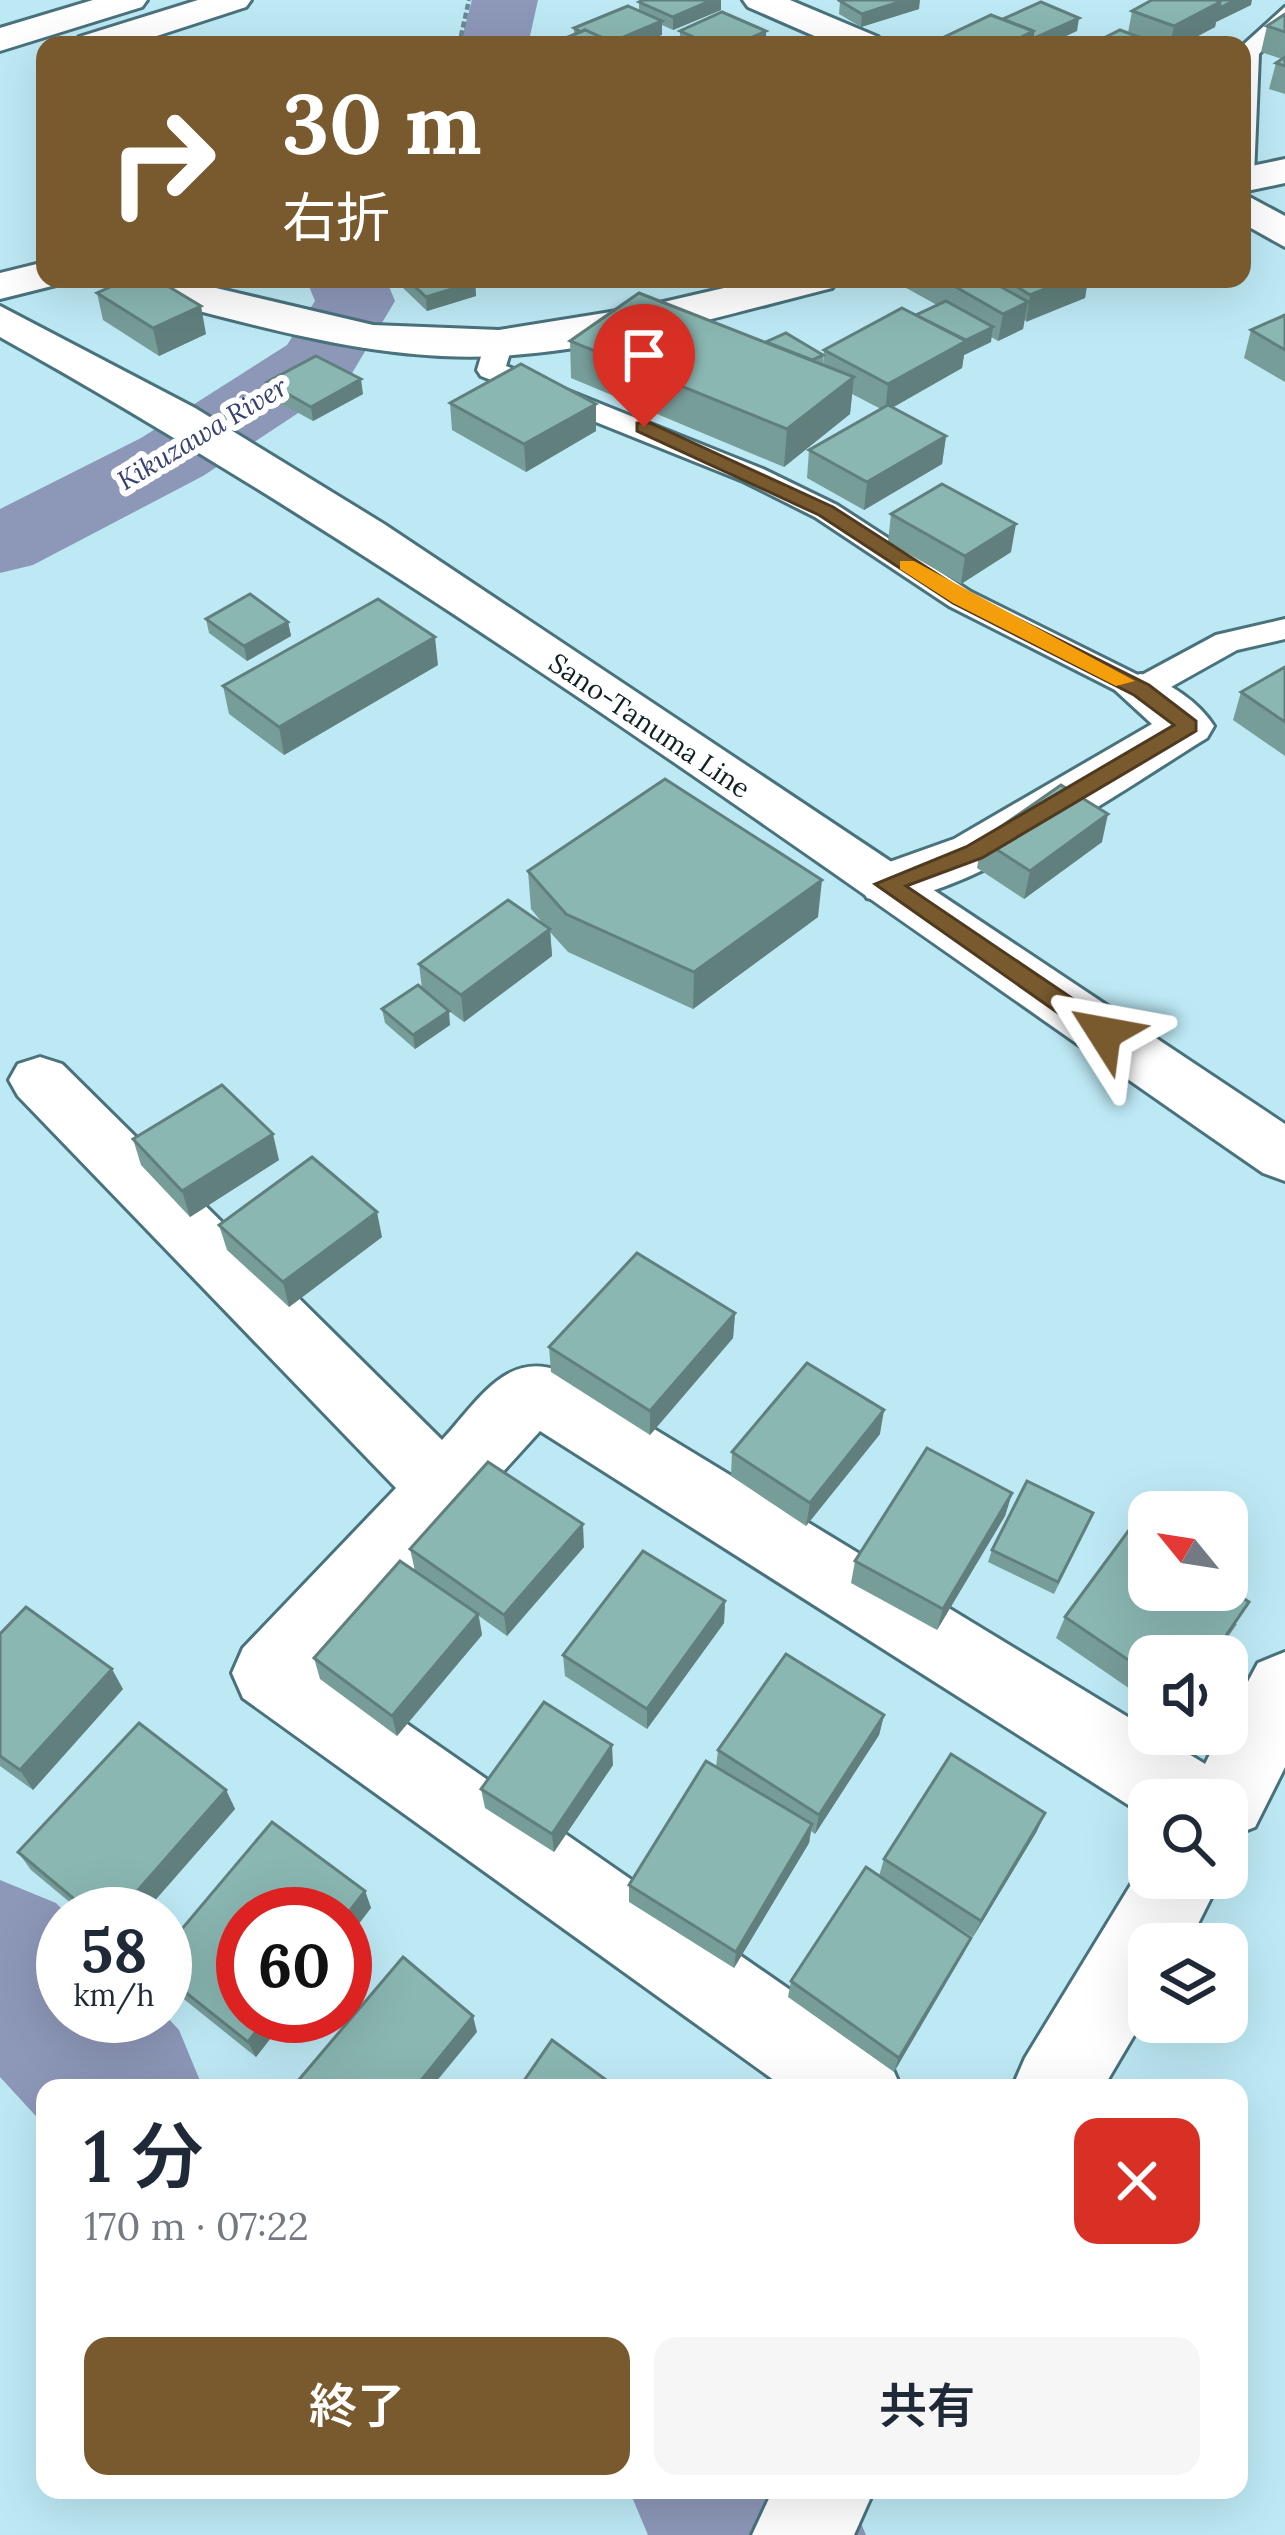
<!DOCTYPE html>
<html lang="ja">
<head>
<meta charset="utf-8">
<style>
	:root { --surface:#fff; --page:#f6f6f7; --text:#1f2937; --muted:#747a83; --accent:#795a2f }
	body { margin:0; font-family:Lora,"Noto Sans JP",serif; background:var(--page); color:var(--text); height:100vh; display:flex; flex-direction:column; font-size:45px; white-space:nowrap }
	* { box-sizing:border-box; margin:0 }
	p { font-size:39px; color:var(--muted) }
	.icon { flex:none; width:66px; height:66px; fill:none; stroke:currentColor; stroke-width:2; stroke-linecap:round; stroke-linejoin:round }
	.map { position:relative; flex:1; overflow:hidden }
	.side { position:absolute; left:36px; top:2079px; width:1212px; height:420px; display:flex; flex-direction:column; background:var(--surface); border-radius:24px; box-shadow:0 12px 48px #0002 }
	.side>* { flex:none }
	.hud { position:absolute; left:36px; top:36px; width:1215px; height:252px; border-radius:24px; box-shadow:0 12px 48px #0002; background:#795a2f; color:#fff; overflow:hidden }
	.needle { width:78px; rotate:300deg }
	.fabs { position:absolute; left:1128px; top:1491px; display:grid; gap:24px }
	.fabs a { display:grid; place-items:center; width:120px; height:120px; border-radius:24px; background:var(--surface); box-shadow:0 12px 48px #0002; font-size:60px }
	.speed { position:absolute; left:36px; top:1887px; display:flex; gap:24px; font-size:60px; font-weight:700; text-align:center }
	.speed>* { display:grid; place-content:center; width:156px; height:156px; border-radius:50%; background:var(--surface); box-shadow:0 12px 48px #0002; line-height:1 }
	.speed small { font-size:30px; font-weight:400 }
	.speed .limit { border:18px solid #d22; background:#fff; color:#111 }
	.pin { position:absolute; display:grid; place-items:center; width:102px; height:102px; color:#fff; margin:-123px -51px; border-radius:50% 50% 50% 0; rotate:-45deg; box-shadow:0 0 12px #0007 }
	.pin .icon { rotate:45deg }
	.me { position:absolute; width:132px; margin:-66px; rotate:304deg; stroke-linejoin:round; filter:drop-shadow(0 0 9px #0008) }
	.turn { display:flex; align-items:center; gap:42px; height:252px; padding:0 48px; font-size:54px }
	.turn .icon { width:156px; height:156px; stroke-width:2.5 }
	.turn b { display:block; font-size:84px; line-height:102px }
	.round { display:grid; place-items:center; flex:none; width:126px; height:126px; border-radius:24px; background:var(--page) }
	.head { display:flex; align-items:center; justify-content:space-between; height:204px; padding:0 48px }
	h1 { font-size:72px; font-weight:600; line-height:90px }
	.action { display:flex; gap:24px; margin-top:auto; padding:24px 48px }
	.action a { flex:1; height:138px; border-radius:24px; background:var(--accent); color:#fff; font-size:48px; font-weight:600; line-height:138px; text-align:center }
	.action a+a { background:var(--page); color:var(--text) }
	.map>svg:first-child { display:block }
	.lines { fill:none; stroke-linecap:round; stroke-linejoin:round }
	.river { fill:#8d97b8; fill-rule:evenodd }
	.service-casing { stroke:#49727c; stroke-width:6 }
	.minor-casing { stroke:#49727c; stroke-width:6 }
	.tertiary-casing { stroke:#49727c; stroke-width:6 }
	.primary-casing { stroke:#49727c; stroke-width:6 }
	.motorway-casing { stroke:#49727c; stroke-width:6 }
	.path { stroke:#698890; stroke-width:4.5; stroke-dasharray:6 3; stroke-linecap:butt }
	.service { fill:#fff; fill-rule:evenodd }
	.minor { fill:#fff; fill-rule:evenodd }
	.tertiary { fill:#fff; fill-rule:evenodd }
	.primary { fill:#fff; fill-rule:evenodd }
	.motorway { fill:#fff; fill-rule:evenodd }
	.wall { fill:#779d99 }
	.shaded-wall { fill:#61807d }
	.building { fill:#8ab7b2; stroke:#61807d; stroke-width:3 }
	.route { fill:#795a2f; stroke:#4f3a1f; stroke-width:3 }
	.slow { fill:#f59e0b }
	.labels { text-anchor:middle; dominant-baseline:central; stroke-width:12; stroke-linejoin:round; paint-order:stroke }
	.far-water-label { font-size:27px; font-style:italic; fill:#36416f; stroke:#fff }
	.far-street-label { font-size:27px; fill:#0f2024; stroke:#fff }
</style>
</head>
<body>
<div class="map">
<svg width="1285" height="2535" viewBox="0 0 1285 2535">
	<rect width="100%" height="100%" fill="#bde9f5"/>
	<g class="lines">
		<g class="river">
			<polygon points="472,0 538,0 528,45 460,45"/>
			<polygon points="306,279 386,279 395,301 348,380 203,476 33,565 0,573 0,509 141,438 287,345 315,301"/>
			<polygon points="0,1880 56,1903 67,1914 63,2016 165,2015 179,2030 203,2088 45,2088 45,2126 0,2077"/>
			<polygon points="629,2490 847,2490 866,2535 648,2535"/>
		</g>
		<g class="service-casing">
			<g id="service">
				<polygon points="1285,7 1285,27 1259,54 1254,176 1242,183 1242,46"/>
				<polygon points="499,335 513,343 506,366 763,469 837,505 971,592 1140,676 1216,635 1285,619 1285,639 1237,650 1153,697 1129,697 949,606 815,517 743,481 481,376 477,370 485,343"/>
			</g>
		</g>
		<g class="minor-casing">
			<g id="minor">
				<polygon points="743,0 790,0 878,37 883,45 835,45 748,7"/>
				<polygon points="1242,193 1285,216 1285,247 1242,223"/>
				<path d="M1141,674C1168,681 1199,702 1214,726L1207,738C1139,779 940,919 867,898L859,884L867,870L954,839L1152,724L1115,690L1123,678Z"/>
				<path d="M40,1057L62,1064L442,1440C476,1404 504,1352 557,1370L1220,1773L1232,1800L1227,1811V1800H1149V1818L540,1431L325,1667L888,2058L901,2088H785L243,1698L232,1673L243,1648L396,1488L18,1096L9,1080L18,1064Z"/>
			</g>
		</g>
		<g class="tertiary-casing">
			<g id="tertiary">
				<polygon points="1285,159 1285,183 1242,192 1242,168"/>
				<polygon points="45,262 45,279 63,279 60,284 0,299 0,273"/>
				<path d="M104,279H178L373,325L499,330L642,307L763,279H838L832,288C724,315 610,350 498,356C367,363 236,319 110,288Z"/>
				<polygon points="1285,1652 1285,1767 1255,1827 1227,1838 1227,1800 1187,1800 1220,1734 1227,1734 1227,1721 1258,1663"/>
				<polygon points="1149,1855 1149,1878 1221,1878 1188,1944 1149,1944 1149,2010 1103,2088 1012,2088 1025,2058"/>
				<polygon points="773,2490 874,2490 854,2535 752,2535"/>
			</g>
		</g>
		<g class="primary-casing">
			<path id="primary" d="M0,306L195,408L384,524L1285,1124V1181L1263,1173C848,887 441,583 0,337Z"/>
		</g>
		<g class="motorway-casing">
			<g id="motorway">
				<polygon points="93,0 147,0 142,7 0,51 0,28"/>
				<polygon points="198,0 251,0 246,7 129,45 74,45 79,37"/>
			</g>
		</g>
		<polyline class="path" points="459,45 469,0"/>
		<use href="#service" class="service"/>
		<use href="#minor" class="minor"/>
		<use href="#tertiary" class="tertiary"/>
		<use href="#primary" class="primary"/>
		<use href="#motorway" class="motorway"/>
	</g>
	<g class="wall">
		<polygon points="840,1 919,9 861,27 839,14"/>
		<polygon points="639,2 721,10 673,30 662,25 662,35 574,34 574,28 639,11"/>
		<polygon points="1251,5 1216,22 1215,27 1181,45 1090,45 1128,33 1132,11"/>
		<polygon points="1285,14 1285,94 1269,89 1276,63 1282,59 1261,52 1267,26"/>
		<polygon points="680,31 766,44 680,45"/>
		<polygon points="401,279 472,279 475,282 476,296 427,311 402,287"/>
		<polygon points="900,279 1088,279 1085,298 1024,321 1023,329 998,341 991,337 991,342 964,355 962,368 892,407 946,436 942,464 864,510 807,478 809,450 881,409 852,394 850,414 784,467 571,378 570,341 766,343 823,355 823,365 824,350 937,305 899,284"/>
		<polygon points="97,293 206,334 159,356 103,320"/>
		<polygon points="1285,315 1285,382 1244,358 1251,330"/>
		<polygon points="267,382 363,394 313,421 269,397"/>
		<polygon points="450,403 596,431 526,472 452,430"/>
		<polygon points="891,514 1011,552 961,584 888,542"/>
		<polygon points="206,619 288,622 291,636 247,661 209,633"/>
		<polygon points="438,665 284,755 229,714 223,686"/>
		<polygon points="1285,667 1285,756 1233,720 1241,692"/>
		<polygon points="982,840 1102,842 1024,899 977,868"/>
		<polygon points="528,871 818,917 693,1009 568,952 550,932 552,956 464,1022 446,1009 450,1025 415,1049 385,1023 382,1009 422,989 419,964 545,926 531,909"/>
		<polygon points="133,1139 279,1160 190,1217 141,1165"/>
		<polygon points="219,1225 382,1237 289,1307 227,1250"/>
		<polygon points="735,1313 733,1338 650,1435 551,1372 549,1347"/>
		<polygon points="880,1434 806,1526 731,1476 732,1452"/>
		<polygon points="1012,1493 1005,1516 937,1630 851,1583 855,1561"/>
		<polygon points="1088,1525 1054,1594 988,1562 992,1550"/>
		<polygon points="584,1547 507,1636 479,1616 482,1635 397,1736 320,1679 314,1658 415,1571 410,1549"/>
		<polygon points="725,1601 724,1623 647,1729 565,1676 563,1655"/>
		<polygon points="1065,1617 1237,1624 1215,1656 1149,1656 1149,1702 1056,1638"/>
		<polygon points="0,1634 123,1689 33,1790 0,1766"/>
		<polygon points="884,1715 879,1735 815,1834 811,1831 809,1843 734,1968 629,1902 629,1885 716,1767 718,1750"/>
		<polygon points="613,1765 554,1852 485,1808 481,1789"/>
		<polygon points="226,1790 235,1809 143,1914 84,1914 31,1870 18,1852"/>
		<polygon points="1037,1831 973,1937 903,1892 971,1938 963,1954 894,2072 788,1997 791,1981 879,1876 884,1859"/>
		<polygon points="365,1891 371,1908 243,2016 288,2016 256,2057 165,1984 165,1949"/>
	</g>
	<g class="shaded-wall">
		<polygon points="712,0 721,0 721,10 673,30 673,17"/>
		<polygon points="905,0 920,0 919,9 861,27 862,14"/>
		<polygon points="1236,0 1252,0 1251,5 1216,22 1215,27 1181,45 1170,45 1174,26 1220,2"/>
		<polygon points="1079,18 1077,31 1047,45 1031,45 1032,39"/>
		<polygon points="662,21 662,35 638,45 608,45"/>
		<polygon points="766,31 766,44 735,45"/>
		<polygon points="1033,31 1031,45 1006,45"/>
		<polygon points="1069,279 1088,279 1085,298 1026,322 1030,295"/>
		<polygon points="475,282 476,296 427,311 426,297"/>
		<polygon points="1028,302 1023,329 998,341 1003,314"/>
		<polygon points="201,306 206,334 159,356 153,328"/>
		<polygon points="993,327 991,342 964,355 962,368 885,412 888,384"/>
		<polygon points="854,377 850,414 784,467 787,429"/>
		<polygon points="361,379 363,394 313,421 311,407"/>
		<polygon points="596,404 596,431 526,472 524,444"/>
		<polygon points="946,436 942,464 864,510 867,482"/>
		<polygon points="1016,524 1011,552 961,584 965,556"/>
		<polygon points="288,622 291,636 247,661 244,646"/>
		<polygon points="435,637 438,665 284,755 279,727"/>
		<polygon points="1108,814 1102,842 1024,899 1030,871"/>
		<polygon points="822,880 818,917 693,1009 694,972"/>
		<polygon points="550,929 552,956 464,1022 461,995"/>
		<polygon points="449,1011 450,1025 415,1049 413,1035"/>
		<polygon points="273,1134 279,1160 190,1217 182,1191"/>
		<polygon points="377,1212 382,1237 289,1307 283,1282"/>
		<polygon points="735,1313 733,1338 650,1435 650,1411"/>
		<polygon points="884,1410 880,1434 806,1526 810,1503"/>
		<polygon points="1012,1493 1005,1516 937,1630 943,1609"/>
		<polygon points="583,1524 584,1547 507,1636 504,1615"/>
		<polygon points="725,1601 724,1623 647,1729 647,1709"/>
		<polygon points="1249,1602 1215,1656 1212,1656"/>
		<polygon points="478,1614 482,1635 397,1736 392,1716"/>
		<polygon points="112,1669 123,1689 33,1790 20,1770"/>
		<polygon points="884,1715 879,1735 815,1834 819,1815"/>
		<polygon points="612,1745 613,1765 554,1852 552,1834"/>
		<polygon points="226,1790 235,1809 143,1914 117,1914"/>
		<polygon points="1045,1813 1037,1831 973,1937 981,1921"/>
		<polygon points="812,1824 809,1843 734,1968 736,1952"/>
		<polygon points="365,1891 371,1908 345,1942 345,1917"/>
		<polygon points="971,1938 963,1954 894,2072 899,2058"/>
		<polygon points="268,2016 288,2016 256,2057 248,2042"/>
		<polygon points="473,2016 477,2032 431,2088 415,2088"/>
	</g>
	<g class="building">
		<polygon points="643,0 712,0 673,17 639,2"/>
		<polygon points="843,0 905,0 862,14 840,1"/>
		<polygon points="1152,0 1216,0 1220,2 1174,26 1132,11"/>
		<polygon points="1216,0 1236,0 1219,8 1220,2"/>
		<polygon points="1041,2 1079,18 1032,39 1033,31 1003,19"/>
		<polygon points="628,6 662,21 612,42 585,30 581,32 574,28"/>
		<polygon points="722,12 766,31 735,45 712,45 680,31"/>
		<polygon points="1285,14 1285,32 1267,26"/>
		<polygon points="991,15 1033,31 1006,45 945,45 936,41"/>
		<polygon points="585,30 618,45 549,45"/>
		<polygon points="1120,30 1150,41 1143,45 1090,45"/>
		<polygon points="1285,57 1285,66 1276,63"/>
		<polygon points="128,279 156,279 201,306 153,328 97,293"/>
		<polygon points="407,279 472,279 475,282 426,297"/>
		<polygon points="942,279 987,279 1028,302 1003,314"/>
		<polygon points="1005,279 1069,279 1030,295"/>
		<polygon points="639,293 854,377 787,429 570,341"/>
		<polygon points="946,301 993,327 966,340 916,315"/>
		<polygon points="902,308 966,341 888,384 824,350"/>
		<polygon points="1285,315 1285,350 1251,330"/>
		<polygon points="786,333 823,355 812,360 766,342"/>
		<polygon points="316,356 361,379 311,407 267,382"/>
		<polygon points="521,364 596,404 524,444 450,403"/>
		<polygon points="888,405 946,436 867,482 809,450"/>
		<polygon points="942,484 1016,524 965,556 891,514"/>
		<polygon points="250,594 288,622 244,646 206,619"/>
		<polygon points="378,599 435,637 279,727 223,686"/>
		<polygon points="1285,667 1285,722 1241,692"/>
		<polygon points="665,779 822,880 694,972 566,914 528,871"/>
		<polygon points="1061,785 1108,814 1030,871 982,840"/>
		<polygon points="508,900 550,929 461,995 419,964"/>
		<polygon points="418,985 449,1011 413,1035 382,1009"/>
		<polygon points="222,1085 273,1134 182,1191 133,1139"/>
		<polygon points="312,1157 377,1212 283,1282 219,1225"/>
		<polygon points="637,1253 735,1313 650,1411 549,1347"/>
		<polygon points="807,1363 884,1410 810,1503 732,1452"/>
		<polygon points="927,1448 1012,1493 943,1609 855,1561"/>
		<polygon points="488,1462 583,1524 504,1615 410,1549"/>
		<polygon points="1027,1481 1093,1513 1058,1582 992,1550"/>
		<polygon points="1132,1526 1149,1538 1149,1590 1227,1590 1227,1588 1249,1602 1212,1656 1149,1656 1149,1674 1065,1617"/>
		<polygon points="643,1551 725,1601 647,1709 563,1655"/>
		<polygon points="400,1561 478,1614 392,1716 314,1658"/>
		<polygon points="26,1607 112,1669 20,1770 0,1756 0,1634"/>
		<polygon points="786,1654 884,1715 819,1815 718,1750"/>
		<polygon points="544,1702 612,1745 552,1834 481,1789"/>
		<polygon points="139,1723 226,1790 117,1914 92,1914 18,1852"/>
		<polygon points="951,1754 1045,1813 981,1921 884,1859"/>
		<polygon points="706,1761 812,1824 736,1952 629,1885"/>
		<polygon points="272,1822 365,1891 345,1917 345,1914 243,1914 243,2016 268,2016 248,2042 165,1976 165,1949"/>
		<polygon points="866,1867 971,1938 899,2058 791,1981"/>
		<polygon points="403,1957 473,2016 415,2088 310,2088 297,2082"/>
		<polygon points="552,2040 617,2088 519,2088"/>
	</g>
	<polygon class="route" points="637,423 650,423 833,507 968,594 1149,685 1196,721 1196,731 982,858 906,886 1113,1026 1113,1039 1095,1039 875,884 966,847 1174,725 1134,695 953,603 819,515 637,431"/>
	<polygon class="slow" points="900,561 914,561 1135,681 1116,686 953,603 900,569"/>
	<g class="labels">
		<g class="far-water-label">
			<text transform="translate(202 433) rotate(-31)">Kikuzawa River</text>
		</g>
		<g class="far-street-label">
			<text transform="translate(650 725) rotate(34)">Sano-Tanuma Line</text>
		</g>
	</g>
</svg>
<div class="fabs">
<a><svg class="needle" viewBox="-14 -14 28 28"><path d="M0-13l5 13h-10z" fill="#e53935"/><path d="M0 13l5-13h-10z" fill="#747a83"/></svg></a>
<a><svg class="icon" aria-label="sound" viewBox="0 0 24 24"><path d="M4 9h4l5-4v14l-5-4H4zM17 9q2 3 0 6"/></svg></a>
<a><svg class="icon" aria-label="search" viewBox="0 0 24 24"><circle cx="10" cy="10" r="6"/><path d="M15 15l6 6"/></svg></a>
<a><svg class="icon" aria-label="layers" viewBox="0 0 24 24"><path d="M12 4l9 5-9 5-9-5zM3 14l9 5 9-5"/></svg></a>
</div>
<div class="speed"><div>58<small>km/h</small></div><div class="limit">60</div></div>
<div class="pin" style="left:644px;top:427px;background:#d93025"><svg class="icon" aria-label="arrive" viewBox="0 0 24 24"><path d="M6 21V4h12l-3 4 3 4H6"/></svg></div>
<svg class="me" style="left:1104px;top:1033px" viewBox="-20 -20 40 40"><path d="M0-17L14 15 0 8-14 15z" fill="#795a2f" stroke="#fff" stroke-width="4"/></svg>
<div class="hud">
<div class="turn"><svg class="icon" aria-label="right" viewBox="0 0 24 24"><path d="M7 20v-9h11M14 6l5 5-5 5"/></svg><div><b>30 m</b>右折</div></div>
</div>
<section class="side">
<div class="head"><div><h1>1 分</h1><p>170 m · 07:22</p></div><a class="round" style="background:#d93025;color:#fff"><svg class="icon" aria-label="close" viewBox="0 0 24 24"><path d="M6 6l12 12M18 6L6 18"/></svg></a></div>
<div class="action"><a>終了</a><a>共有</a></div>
</section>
</div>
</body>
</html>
